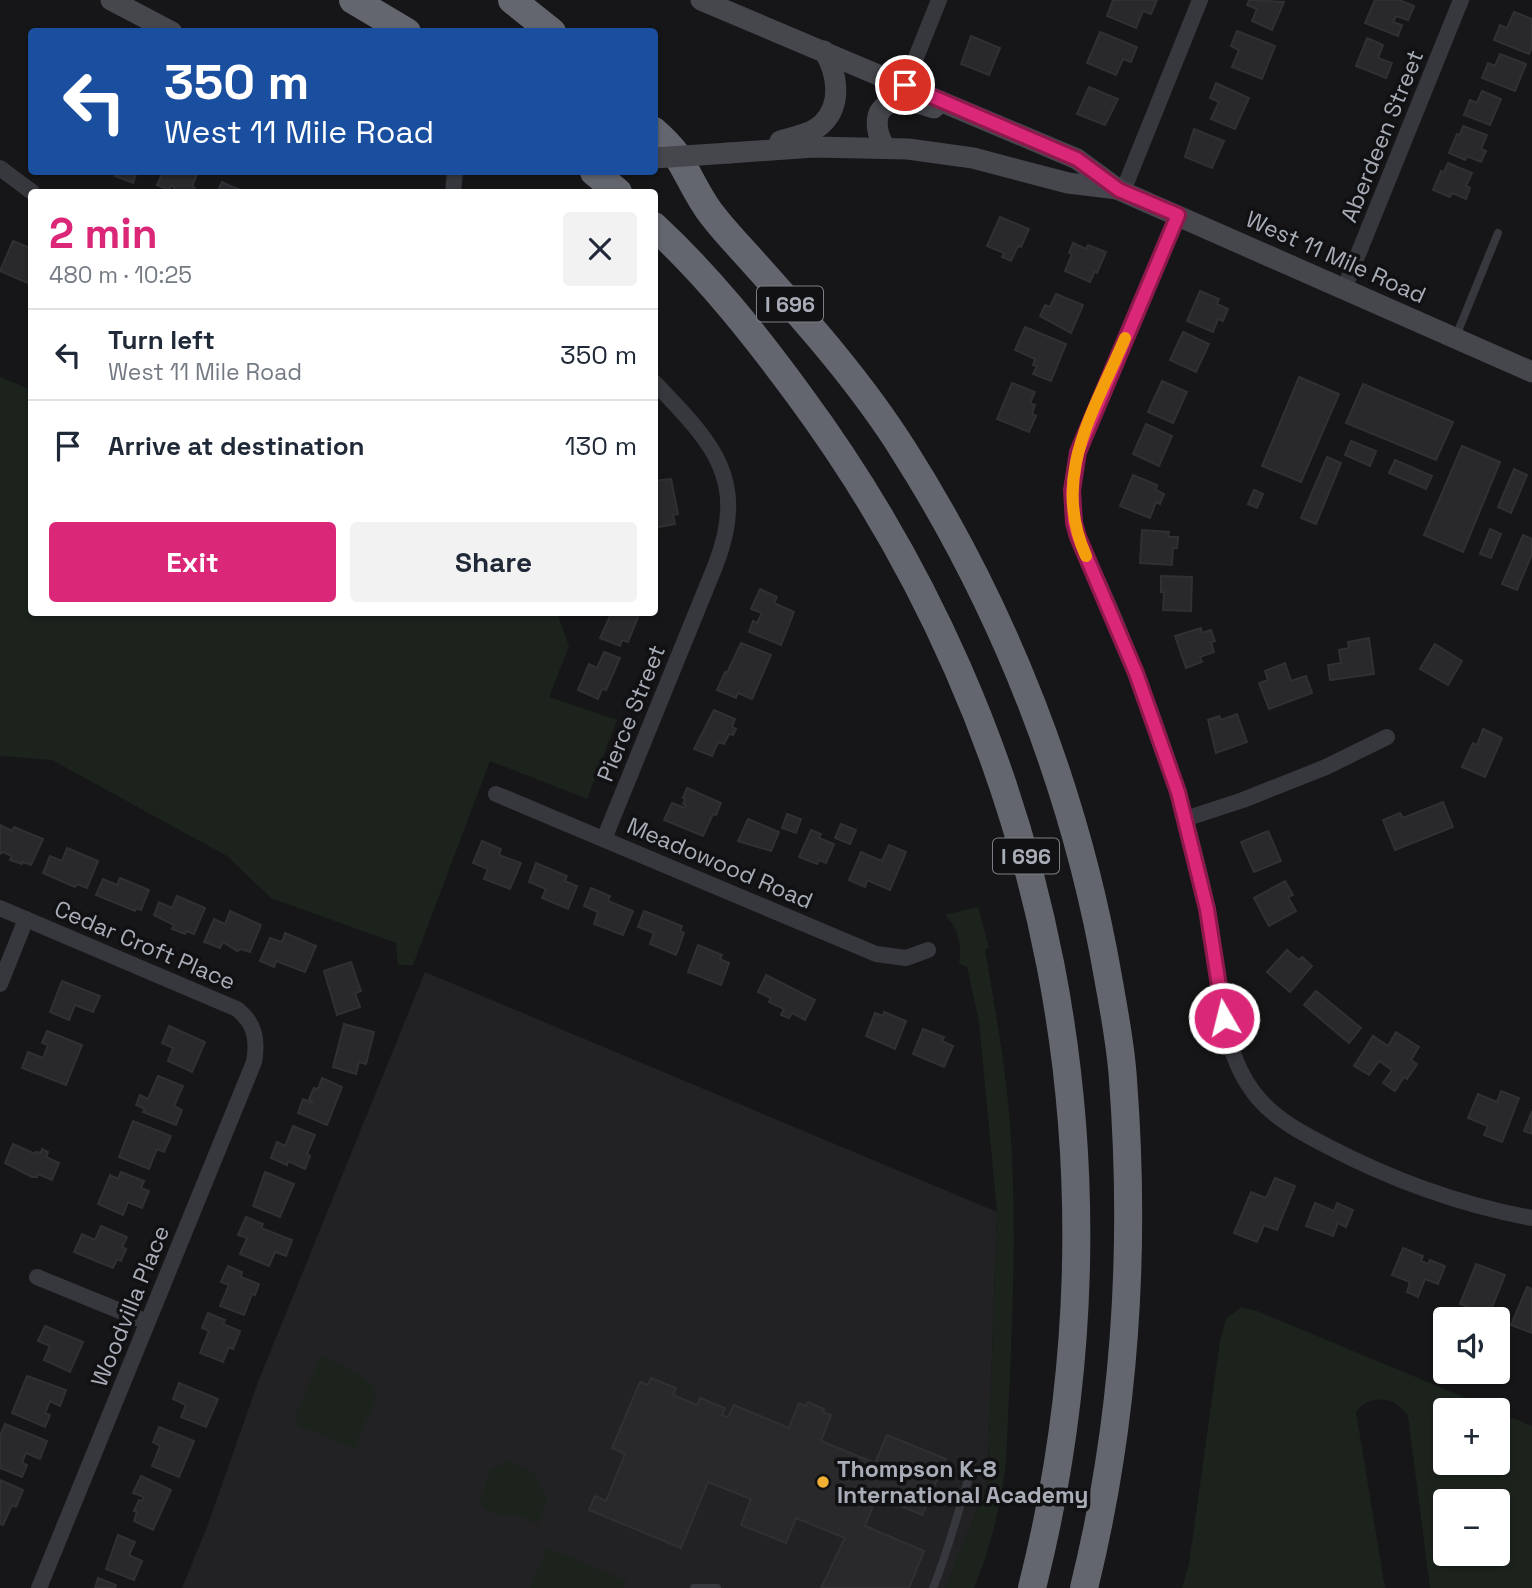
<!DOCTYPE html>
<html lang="en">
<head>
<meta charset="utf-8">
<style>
	:root { --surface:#fff; --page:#f2f2f3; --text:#1f2937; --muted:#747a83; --line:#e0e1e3; --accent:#db2777 }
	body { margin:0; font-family:"Space Grotesk",sans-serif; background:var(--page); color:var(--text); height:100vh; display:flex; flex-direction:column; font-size:26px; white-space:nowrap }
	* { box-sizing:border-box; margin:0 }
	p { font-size:23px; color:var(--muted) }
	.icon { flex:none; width:38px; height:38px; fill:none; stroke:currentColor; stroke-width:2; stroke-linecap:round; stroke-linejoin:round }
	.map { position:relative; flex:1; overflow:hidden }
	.drawer { position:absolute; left:28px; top:189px; width:630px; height:427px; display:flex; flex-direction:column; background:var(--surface); border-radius:7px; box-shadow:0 2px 5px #0004 }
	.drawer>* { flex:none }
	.top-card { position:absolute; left:28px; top:28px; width:630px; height:147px; border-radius:7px; box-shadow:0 2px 5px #0004; background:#1a4fa0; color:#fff; overflow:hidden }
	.fabs { position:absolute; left:1433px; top:1307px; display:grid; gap:14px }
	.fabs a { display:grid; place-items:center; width:77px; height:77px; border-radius:7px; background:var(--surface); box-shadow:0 2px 5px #0004; font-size:35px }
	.pin { position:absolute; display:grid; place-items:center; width:60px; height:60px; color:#fff; margin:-30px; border:4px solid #fff; border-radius:50%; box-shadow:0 2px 7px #0007 }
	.me { position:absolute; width:77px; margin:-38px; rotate:352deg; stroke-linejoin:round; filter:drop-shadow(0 0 5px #0008) }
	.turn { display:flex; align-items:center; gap:24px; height:147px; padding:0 21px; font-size:32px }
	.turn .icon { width:91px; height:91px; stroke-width:2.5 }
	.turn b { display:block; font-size:49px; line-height:60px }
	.round { display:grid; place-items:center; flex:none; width:74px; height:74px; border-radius:7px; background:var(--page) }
	.head { display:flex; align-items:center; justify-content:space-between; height:119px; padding:0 21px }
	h1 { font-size:42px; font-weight:600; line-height:52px; color:var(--accent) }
	.button { display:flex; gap:14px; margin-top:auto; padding:14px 21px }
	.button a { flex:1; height:80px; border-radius:7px; background:var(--accent); color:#fff; font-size:28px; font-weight:600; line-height:80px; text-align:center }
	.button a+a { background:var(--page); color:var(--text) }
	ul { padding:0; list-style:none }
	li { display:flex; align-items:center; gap:21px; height:91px; padding:0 21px; border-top:2px solid var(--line) }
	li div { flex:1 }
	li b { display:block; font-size:26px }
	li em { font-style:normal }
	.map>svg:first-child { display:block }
	.built { fill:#222225 }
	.green { fill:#1c231d; fill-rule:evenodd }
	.building { fill:#29292c; stroke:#303034; stroke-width:2 }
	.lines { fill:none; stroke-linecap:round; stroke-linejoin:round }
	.service { stroke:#37383d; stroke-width:8 }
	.minor { stroke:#37383d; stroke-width:16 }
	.secondary { stroke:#45474d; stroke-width:21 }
	.motorway { stroke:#63666e; stroke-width:28 }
	.secondary-bridge { stroke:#45474d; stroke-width:21 }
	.route-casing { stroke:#8e194d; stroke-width:18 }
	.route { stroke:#db2777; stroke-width:12 }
	.slow { stroke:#f59e0b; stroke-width:12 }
	.poi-dot { fill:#f2b134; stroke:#111113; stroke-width:2.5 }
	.labels { text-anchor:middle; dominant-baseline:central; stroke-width:7; stroke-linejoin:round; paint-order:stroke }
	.shield { fill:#111113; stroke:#7b7e86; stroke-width:2 }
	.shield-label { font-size:21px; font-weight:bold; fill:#a8adb8 }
	.street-label { font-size:23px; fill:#a8adb8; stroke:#111113 }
	.poi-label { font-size:23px; font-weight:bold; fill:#a8adb8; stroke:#111113; text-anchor:start }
</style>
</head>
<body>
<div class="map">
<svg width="1532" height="1588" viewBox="0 0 1532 1588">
	<rect width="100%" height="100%" fill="#161618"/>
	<polygon class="built" points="425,972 997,1212 988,1468 984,1493 945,1588 182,1588 207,1527 258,1382"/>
	<g class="green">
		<polygon points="0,377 31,390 32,612 557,613 569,646 549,697 617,720 587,799 490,761 413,965 398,965 396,943 271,898 227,856 52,760 0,756"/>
		<path d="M978,907L989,948L985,949C994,1004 1004,1057 1009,1112C1019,1228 1011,1346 1006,1462C1001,1505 991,1547 974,1588H945L984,1493L988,1468L997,1212L979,1021L967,967L959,964C962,944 959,930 945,915Z"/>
		<path d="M1241,1307L1257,1311L1495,1410H1446V1463H1498V1412L1532,1426V1588H1430L1408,1416C1405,1412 1400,1406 1395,1403C1381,1396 1364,1400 1356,1412L1385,1588H1182L1189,1564L1220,1341L1226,1319ZM1446,1502H1498V1554H1446Z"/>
		<path d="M321,1356C342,1363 357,1372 374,1386L375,1399L355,1449L299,1426L295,1417Z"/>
		<polygon points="509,1461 533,1472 547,1500 538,1524 515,1514 497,1514 485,1510 480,1502 490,1471"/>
		<polygon points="547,1548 627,1581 624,1588 530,1588"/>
	</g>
	<g class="building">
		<polygon points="1113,0 1157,0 1151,14 1143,11 1136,28 1107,16"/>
		<polygon points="1249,0 1284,2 1272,30 1252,21 1257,9 1247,5"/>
		<polygon points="1375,0 1399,0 1414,6 1408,20 1396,16 1393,22 1402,25 1398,36 1365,23"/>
		<polygon points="1514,12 1532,19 1532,47 1529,54 1494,40 1500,25 1507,28"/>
		<polygon points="1237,31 1275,46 1262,79 1232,67 1239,50 1231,46"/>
		<polygon points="1100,32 1137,47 1131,62 1123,59 1116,75 1087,63"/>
		<polygon points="971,36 1000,48 989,75 961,64"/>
		<polygon points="1367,38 1383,45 1378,58 1392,63 1386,78 1356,66"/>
		<polygon points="1500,54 1526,64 1515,91 1482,78 1488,63 1495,66"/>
		<polygon points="1216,83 1249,98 1235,129 1211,119 1219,102 1210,98"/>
		<polygon points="1089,87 1118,99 1105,125 1077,114"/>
		<polygon points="1482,91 1501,99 1490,125 1464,115 1470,100 1477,103"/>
		<polygon points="1463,126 1487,135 1481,149 1486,151 1481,162 1467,156 1465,160 1449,153 1457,134 1460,135"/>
		<polygon points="1194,129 1224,141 1212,168 1185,157"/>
		<polygon points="1448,163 1472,173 1466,186 1470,188 1466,199 1452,193 1450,197 1433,190 1441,171 1444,172"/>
		<polygon points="116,172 137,172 133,183 115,176"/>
		<polygon points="163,172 198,172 192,186 195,188 193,192 172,192 175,187 171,186 169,190 157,185"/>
		<polygon points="222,182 230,186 247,192 217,192"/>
		<polygon points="1000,217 1029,229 1021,247 1018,246 1011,261 1002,257 1004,253 987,246"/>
		<polygon points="13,241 32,249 32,285 0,271"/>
		<polygon points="1073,243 1086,249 1088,245 1106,252 1097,273 1095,271 1090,282 1065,271 1072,254 1069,253"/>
		<polygon points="1200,291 1219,299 1217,304 1228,309 1223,321 1218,319 1213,332 1187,321"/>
		<polygon points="1056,294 1083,305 1071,333 1040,316 1045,305 1050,307"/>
		<polygon points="1025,327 1066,344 1051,381 1033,374 1037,366 1033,365 1035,359 1015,350"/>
		<polygon points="1183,332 1209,344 1196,372 1170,360"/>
		<polygon points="1299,377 1339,394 1301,482 1262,466"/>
		<polygon points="1162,381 1187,392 1173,423 1148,412"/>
		<polygon points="1012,383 1035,392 1030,403 1035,405 1032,414 1036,416 1029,432 997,419"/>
		<polygon points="1363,384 1453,422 1436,460 1346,423"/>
		<polygon points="1146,424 1172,436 1159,466 1133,454"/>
		<polygon points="1351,441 1376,451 1370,466 1345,455"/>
		<polygon points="1462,446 1500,462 1463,552 1424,535"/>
		<polygon points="1327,457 1341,463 1316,524 1301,518"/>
		<polygon points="1395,460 1432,476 1426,489 1389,473"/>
		<polygon points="1514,469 1527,475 1511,513 1498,507"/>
		<polygon points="1133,475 1157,485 1156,490 1164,494 1160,504 1156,502 1150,518 1120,506"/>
		<polygon points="671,479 678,514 673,515 675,524 654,528 654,481"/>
		<polygon points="1254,490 1263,494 1257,508 1248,504"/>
		<polygon points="1490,529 1501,534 1491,558 1480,554"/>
		<polygon points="1142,530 1169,532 1168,537 1178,537 1177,548 1173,548 1172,565 1140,563"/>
		<polygon points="1523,535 1532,539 1532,554 1517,590 1502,584"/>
		<polygon points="1161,576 1192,577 1191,611 1163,610 1164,592 1161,592"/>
		<polygon points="760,589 777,597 774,603 794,612 781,645 749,632 753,621 757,623 762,613 751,609"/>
		<polygon points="618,612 640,612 628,642 622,640 620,646 600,638 611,614 617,616"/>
		<polygon points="1201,628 1202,633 1211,630 1215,641 1211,642 1214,652 1200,657 1202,662 1186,668 1175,636"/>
		<polygon points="1369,638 1374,674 1330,680 1328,665 1341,663 1339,650 1349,648 1348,642"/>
		<polygon points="741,643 771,655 752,699 738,693 736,698 717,690 725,672 727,673"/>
		<polygon points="1435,644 1462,661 1448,685 1420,669"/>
		<polygon points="604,652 620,658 606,690 602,689 598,699 578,690 589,664 597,668"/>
		<polygon points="1285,663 1291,681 1306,676 1312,693 1269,709 1259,683 1268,680 1265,671"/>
		<polygon points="714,710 735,719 732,727 736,729 733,735 729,734 724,744 718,742 712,756 694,749"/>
		<polygon points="1237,714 1247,742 1216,753 1208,720 1219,716 1221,720"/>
		<polygon points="1483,729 1502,738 1485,777 1462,767 1473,743 1477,745"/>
		<polygon points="687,788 721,803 716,815 713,814 703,836 664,820 672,803 685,808 686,805 683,804 685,799 683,798"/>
		<polygon points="1443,802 1453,827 1395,850 1383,820 1400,813 1403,818"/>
		<polygon points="787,814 801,819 796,833 782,828"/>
		<polygon points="748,819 779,832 771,851 738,841"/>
		<polygon points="841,824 856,830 850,844 835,838"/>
		<polygon points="0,825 12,831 14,827 43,839 31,865 23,862 22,864 10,860 12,856 3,852 0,854"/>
		<polygon points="811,830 821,834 819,838 834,844 826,863 819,860 817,864 799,857"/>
		<polygon points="1268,831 1281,861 1254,872 1241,842"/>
		<polygon points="482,841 501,849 499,855 521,863 510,889 484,879 488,869 473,863"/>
		<polygon points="889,845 906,852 890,890 867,880 865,887 849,880 861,852 882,861"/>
		<polygon points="67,848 98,861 87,888 77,884 75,887 43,873 50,856 62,861"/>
		<polygon points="536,863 567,876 565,881 577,886 568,909 542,898 546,889 529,882"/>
		<polygon points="120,878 149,890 141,910 136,908 135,911 96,895 103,879 117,885"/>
		<polygon points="1285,881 1293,895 1288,897 1296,911 1269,926 1254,898"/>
		<polygon points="591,888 610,896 608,901 633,911 623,935 594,924 598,912 584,906"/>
		<polygon points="177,896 205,908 194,934 186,931 185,934 172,929 174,925 154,915 159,902 172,908"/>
		<polygon points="230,911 261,925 250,952 241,949 237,951 223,942 220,948 204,942 214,919 225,924"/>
		<polygon points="644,911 682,926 680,931 684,933 676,955 650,944 654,933 638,927"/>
		<polygon points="285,933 316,946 305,972 276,961 274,967 260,961 270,938 282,942"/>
		<polygon points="698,945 722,955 720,959 729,963 721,985 688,972"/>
		<polygon points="1287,950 1299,960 1302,957 1312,966 1290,992 1267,972"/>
		<polygon points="351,962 361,991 355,993 360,1007 337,1015 324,971"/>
		<polygon points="766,975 815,1000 805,1020 792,1013 789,1018 781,1015 784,1009 769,1002 771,998 758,992"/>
		<polygon points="62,981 100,996 93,1012 75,1005 69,1020 50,1012"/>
		<polygon points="1316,991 1361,1028 1349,1043 1304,1005"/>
		<polygon points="884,1012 906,1021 895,1049 866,1036 875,1013 883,1016"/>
		<polygon points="344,1024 374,1032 366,1064 359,1062 356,1074 333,1067"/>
		<polygon points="169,1026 205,1042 192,1072 168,1061 173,1048 162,1043"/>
		<polygon points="923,1029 944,1037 942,1041 953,1046 944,1067 913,1054"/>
		<polygon points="47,1031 82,1045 66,1085 22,1068 28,1052 43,1058 48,1045 42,1043"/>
		<polygon points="1396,1032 1419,1047 1411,1060 1417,1064 1407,1079 1404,1077 1395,1091 1383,1083 1392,1070 1379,1061 1369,1075 1354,1066 1373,1036 1388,1046"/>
		<polygon points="158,1076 183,1086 174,1106 182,1110 176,1125 143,1112 145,1109 136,1105 140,1095 148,1099"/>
		<polygon points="322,1078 342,1087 327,1125 298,1113 303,1099 313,1103 309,1099 314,1088 318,1089"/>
		<polygon points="1501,1091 1519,1098 1502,1142 1484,1135 1488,1126 1468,1118 1478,1094 1497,1102"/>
		<polygon points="1532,1111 1532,1134 1524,1131"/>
		<polygon points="133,1121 171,1136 164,1152 157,1149 149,1169 119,1157"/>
		<polygon points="293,1126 315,1135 307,1154 310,1156 305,1169 288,1161 287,1165 271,1158 277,1142 285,1146"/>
		<polygon points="13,1144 35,1154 36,1152 41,1153 42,1149 48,1152 46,1157 59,1163 52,1180 38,1174 37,1177 32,1177 5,1163"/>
		<polygon points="121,1172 144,1181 141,1188 149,1191 142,1208 128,1202 123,1215 98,1204 110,1175 118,1179"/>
		<polygon points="265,1172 294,1184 280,1217 253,1206"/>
		<polygon points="1275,1178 1295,1186 1277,1230 1264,1225 1257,1242 1234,1233 1251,1192 1266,1198"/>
		<polygon points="1315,1203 1334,1211 1337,1203 1353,1210 1346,1227 1338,1223 1333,1236 1306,1226"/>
		<polygon points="246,1217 263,1224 261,1228 292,1240 286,1256 275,1252 269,1266 240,1254 247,1238 238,1235"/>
		<polygon points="101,1226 127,1237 122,1247 126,1249 121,1261 117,1259 113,1268 74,1252 82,1234 95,1240"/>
		<polygon points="1403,1248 1423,1256 1421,1261 1428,1264 1430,1260 1445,1266 1438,1284 1425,1279 1418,1297 1407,1292 1410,1282 1392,1275"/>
		<polygon points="1476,1264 1505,1275 1489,1315 1460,1304"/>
		<polygon points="228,1266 242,1272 241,1277 259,1284 255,1295 252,1294 244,1315 220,1306 229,1285 221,1282"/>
		<polygon points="1527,1287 1532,1289 1532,1333 1511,1325"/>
		<polygon points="208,1313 225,1320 223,1324 240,1331 233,1349 229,1347 223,1362 200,1353 209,1331 202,1328"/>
		<polygon points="45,1326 83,1342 70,1372 44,1360 50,1346 38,1341"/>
		<polygon points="27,1376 66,1390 60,1406 50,1401 45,1413 50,1415 45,1427 12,1413"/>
		<polygon points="651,1378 676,1388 673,1395 697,1405 700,1398 725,1408 722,1415 726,1417 728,1417 734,1405 789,1428 799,1403 806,1406 808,1402 824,1409 823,1412 831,1415 821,1441 875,1463 887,1435 946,1459 922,1515 877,1496 865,1526 924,1551 909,1588 821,1588 845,1538 796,1518 786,1543 741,1525 751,1499 708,1482 681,1548 589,1510 595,1496 606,1501 625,1454 612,1448 640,1382 648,1385"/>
		<polygon points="179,1383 218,1399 206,1427 181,1417 186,1405 173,1399"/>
		<polygon points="5,1424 47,1441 40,1459 26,1453 22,1463 27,1465 22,1477 0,1468 0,1436"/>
		<polygon points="159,1427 194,1441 179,1477 152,1466 160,1446 153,1442"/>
		<polygon points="141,1476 171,1490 153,1530 134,1521 137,1512 134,1511 139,1500 142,1501 144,1497 133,1493"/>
		<polygon points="0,1480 23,1490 16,1507 12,1505 3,1525 0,1524"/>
		<polygon points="118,1535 135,1542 129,1555 142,1561 134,1580 106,1569"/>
		<polygon points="98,1578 116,1585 115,1588 95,1588"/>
	</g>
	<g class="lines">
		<g class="service">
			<polyline points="1456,336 1498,233"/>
			<polyline points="694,1588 717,1588"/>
			<path d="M933,1588C949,1549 959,1508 972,1467"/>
		</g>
		<g class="minor">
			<polyline points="905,85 939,0"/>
			<polyline points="0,168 32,192"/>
			<polyline points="1123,191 1200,0"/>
			<polyline points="453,192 455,172"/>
			<path d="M1178,215L1078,452C1072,476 1069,501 1075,525C1079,544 1089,562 1097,579C1109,605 1120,631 1130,657C1163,739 1190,825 1208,911C1220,972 1216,1048 1258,1098C1277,1120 1302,1133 1327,1146C1392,1180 1461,1205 1532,1218"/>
			<polyline points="1344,289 1461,0"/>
			<polyline points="496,794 876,954 906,958 928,950"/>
			<polyline points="1185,819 1243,800 1326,767 1387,737"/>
			<path d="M604,839L716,564C749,477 711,442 654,382"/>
			<path d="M0,908L237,1009C255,1023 258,1040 254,1062L39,1588"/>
			<polyline points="0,984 26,919"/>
			<polyline points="37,1277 147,1322"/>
		</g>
		<g class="secondary">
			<polyline points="111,0 172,32"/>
			<polyline points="701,0 1077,159 1119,190 1532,372"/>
			<path d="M780,141C794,137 811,134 822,124C843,104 837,72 824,51"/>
			<path d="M885,147C875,132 871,106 895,102C908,99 921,104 934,108"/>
			<polyline points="729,153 814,147 908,149 973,158 1068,183 1118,189"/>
		</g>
		<g class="motorway">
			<polyline points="353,0 407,32"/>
			<polyline points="512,0 552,32"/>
			<path d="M654,131C662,138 670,146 676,154C689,174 698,198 713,216C726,233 741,248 755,264C808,323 862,384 904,451C1005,610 1076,792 1108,977C1114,1011 1121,1046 1123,1080C1136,1251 1125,1422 1084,1588"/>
			<polyline points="594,172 618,192"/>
			<path d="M654,226C709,277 755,335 799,395C1054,740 1137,1173 1032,1588"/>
		</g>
		<polyline class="secondary-bridge" points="654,158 729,153"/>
	</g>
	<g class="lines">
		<g class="route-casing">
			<polyline id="route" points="905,85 1077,159 1119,190 1178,215 1078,452 1072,490 1074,523 1078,537 1136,673 1178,792 1207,909 1224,1018"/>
		</g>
		<use href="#route" class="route"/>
		<path class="slow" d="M1086,556C1050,476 1094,412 1125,338"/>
	</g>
	<circle class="poi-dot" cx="823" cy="1482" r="7"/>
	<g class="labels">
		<g class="shield">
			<rect x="757" y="286.5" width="66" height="35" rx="5"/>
			<rect x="993" y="838.5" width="66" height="35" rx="5"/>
		</g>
		<g class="shield-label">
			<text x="790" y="304">I 696</text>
			<text x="1026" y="856">I 696</text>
		</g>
		<g class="street-label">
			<text transform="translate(1382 136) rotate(-68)">Aberdeen Street</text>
			<text transform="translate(1336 257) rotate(24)">West 11 Mile Road</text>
			<text transform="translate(631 713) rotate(-68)">Pierce Street</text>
			<text transform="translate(720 863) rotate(23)">Meadowood Road</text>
			<text transform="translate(145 945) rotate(23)">Cedar Croft Place</text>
			<text transform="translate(130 1306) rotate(-68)">Woodvilla Place</text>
		</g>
		<g class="poi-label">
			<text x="837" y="1469">Thompson K-8<tspan x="837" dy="26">International Academy</tspan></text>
		</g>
	</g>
</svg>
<div class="fabs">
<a><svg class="icon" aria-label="sound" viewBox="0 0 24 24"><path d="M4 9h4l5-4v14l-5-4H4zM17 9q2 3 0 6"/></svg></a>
<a>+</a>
<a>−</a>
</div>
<div class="pin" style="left:905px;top:85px;background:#d93025"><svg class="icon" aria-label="arrive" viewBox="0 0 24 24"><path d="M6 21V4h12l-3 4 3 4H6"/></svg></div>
<svg class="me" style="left:1224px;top:1018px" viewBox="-20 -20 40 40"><circle r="17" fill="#db2777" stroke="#fff" stroke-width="3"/><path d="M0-11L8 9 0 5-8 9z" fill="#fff"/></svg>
<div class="top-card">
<div class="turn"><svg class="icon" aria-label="left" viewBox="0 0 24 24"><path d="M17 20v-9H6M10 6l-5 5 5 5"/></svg><div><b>350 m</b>West 11 Mile Road</div></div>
</div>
<section class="drawer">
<div class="head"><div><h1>2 min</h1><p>480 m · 10:25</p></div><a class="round"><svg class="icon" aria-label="close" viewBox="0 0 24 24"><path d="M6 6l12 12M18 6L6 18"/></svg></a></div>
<ul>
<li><svg class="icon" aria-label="left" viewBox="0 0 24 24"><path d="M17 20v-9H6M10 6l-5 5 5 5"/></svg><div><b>Turn left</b><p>West 11 Mile Road</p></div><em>350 m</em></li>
<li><svg class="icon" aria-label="arrive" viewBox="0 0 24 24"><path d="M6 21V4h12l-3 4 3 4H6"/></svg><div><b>Arrive at destination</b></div><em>130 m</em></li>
</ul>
<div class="button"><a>Exit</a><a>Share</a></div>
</section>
</div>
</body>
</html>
